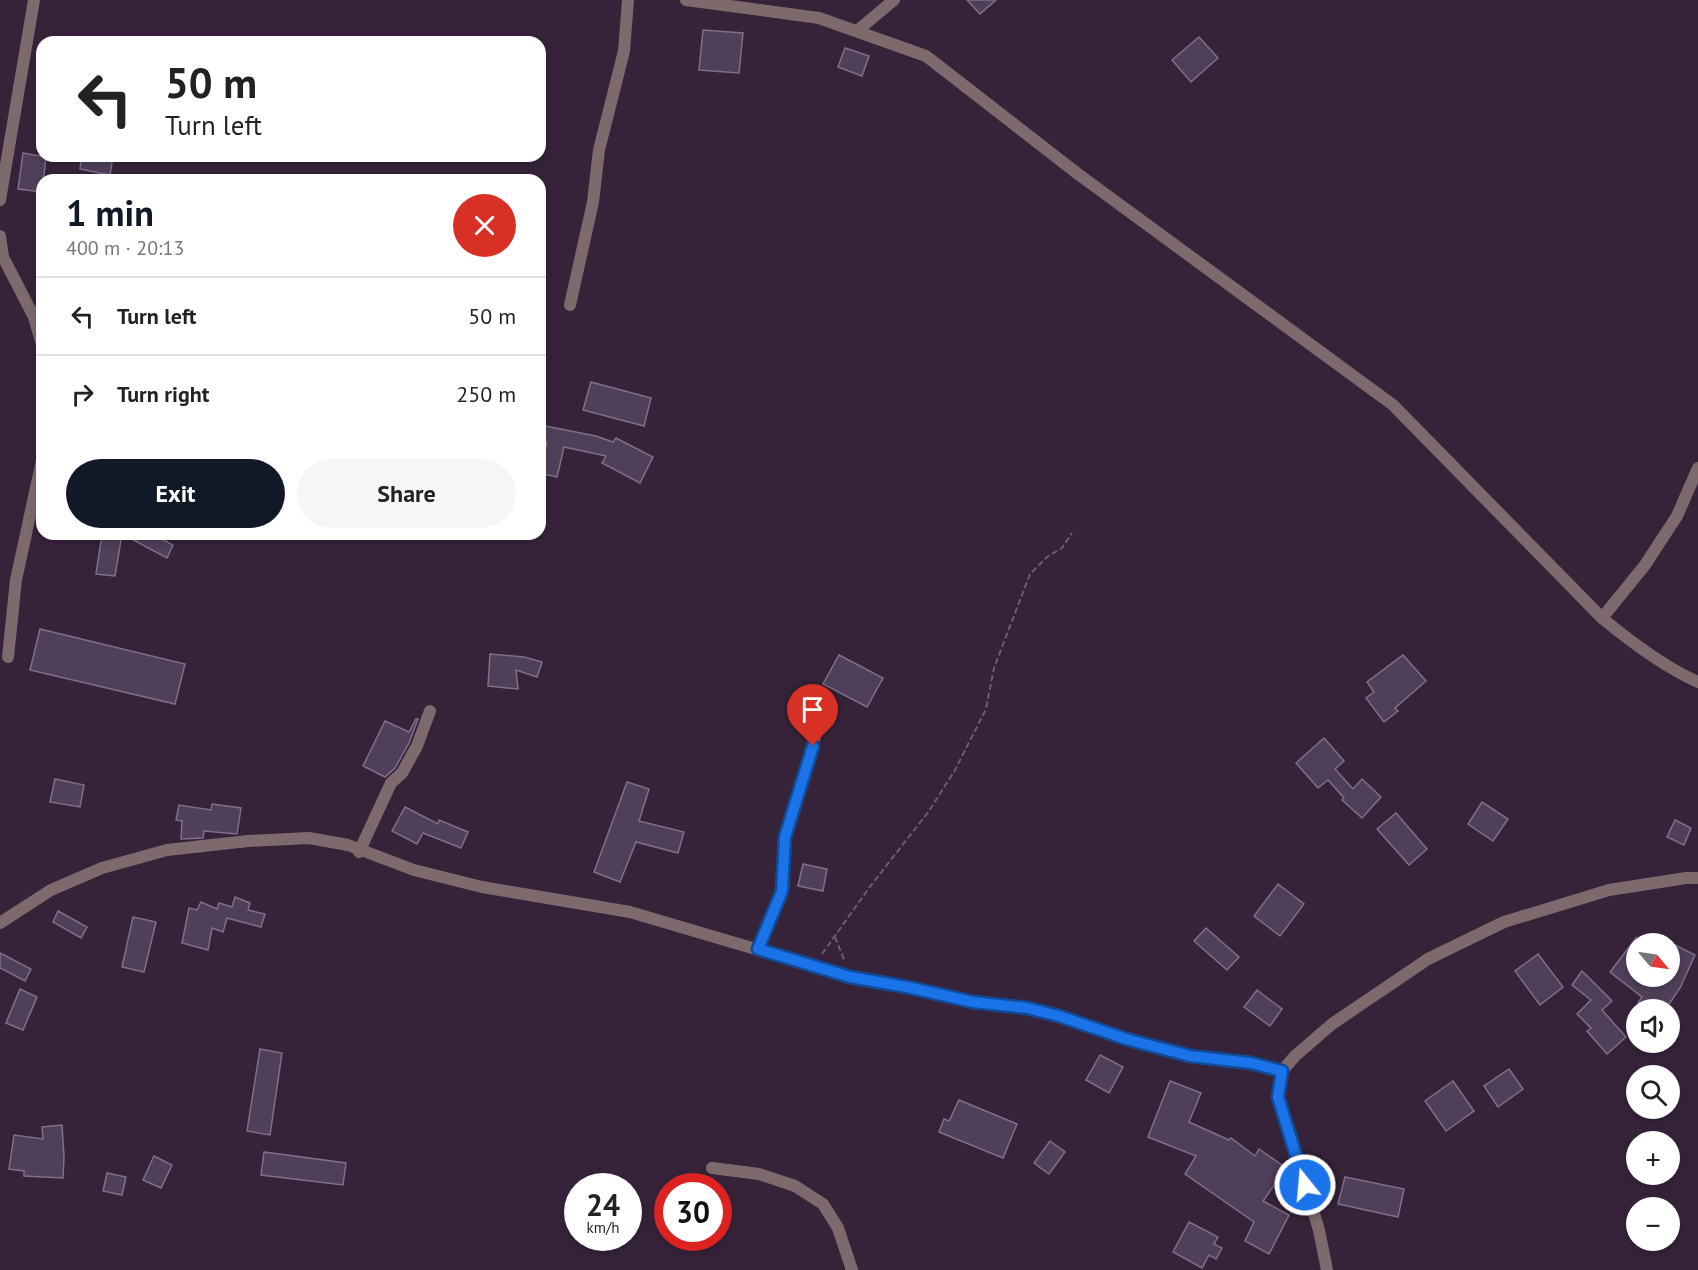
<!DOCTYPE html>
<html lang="en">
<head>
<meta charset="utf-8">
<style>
	body { margin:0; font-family:"PT Sans",sans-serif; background:#f6f6f6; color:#222; height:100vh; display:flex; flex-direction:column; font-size:22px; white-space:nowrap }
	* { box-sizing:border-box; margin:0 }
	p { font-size:20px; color:#767676 }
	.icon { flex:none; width:33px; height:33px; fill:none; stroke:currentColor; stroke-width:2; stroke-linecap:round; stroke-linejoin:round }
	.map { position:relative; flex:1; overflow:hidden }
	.panel { position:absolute; left:36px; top:174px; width:510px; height:366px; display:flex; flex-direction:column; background:#fff; border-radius:18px; box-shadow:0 3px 9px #0003 }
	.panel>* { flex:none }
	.guide { position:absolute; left:36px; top:36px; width:510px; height:126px; border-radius:18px; box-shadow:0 3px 9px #0003; background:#fff; color:#222; overflow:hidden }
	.needle { width:39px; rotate:119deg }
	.controls { position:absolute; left:1626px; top:933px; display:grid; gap:12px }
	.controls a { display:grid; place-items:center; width:54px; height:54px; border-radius:50%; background:#fff; box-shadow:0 3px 9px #0003; font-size:30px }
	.speed { position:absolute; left:564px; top:1173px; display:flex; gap:12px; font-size:30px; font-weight:700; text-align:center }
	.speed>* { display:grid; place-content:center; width:78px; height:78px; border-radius:50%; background:#fff; box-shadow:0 3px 9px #0003; line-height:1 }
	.speed small { font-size:15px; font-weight:400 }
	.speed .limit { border:9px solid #d22; background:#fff; color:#111 }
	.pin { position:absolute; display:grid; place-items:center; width:51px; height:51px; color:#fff; margin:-62px -26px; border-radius:50% 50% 50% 0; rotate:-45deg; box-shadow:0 0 6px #0007 }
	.pin .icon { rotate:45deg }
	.me { position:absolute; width:66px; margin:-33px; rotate:343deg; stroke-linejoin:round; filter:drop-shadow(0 0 4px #0008) }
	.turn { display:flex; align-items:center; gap:21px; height:126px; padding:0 30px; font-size:27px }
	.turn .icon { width:78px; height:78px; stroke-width:2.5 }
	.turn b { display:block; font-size:42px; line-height:51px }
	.round { display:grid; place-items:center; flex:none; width:63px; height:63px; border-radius:32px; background:#f6f6f6 }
	.head { display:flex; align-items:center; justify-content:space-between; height:102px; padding:0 30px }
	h1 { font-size:36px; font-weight:700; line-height:45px; color:#111827 }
	.primary-button { display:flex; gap:12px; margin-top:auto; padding:12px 30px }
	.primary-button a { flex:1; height:69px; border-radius:36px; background:#111827; color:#fff; font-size:24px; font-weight:700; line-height:69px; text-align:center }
	.primary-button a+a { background:#f6f6f6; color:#222 }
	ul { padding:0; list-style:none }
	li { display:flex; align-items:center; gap:18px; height:78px; padding:0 30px; border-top:2px solid #e0e0e0 }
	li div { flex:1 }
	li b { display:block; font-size:22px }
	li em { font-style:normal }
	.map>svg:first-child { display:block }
</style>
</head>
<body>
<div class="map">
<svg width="1698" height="1270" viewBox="0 0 1698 1270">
	<rect width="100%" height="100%" fill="#36233a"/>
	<g fill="#503f5a" stroke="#816e8b" stroke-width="1.5">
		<polygon points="967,0 996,0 980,14"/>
		<polygon points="703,30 743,33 739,73 699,70"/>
		<polygon points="1199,37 1218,58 1191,82 1172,60"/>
		<polygon points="845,48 869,56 862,76 838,67"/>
		<polygon points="23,153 46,157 42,192 18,189"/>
		<polygon points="82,156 113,156 110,175 80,169"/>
		<polygon points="591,382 651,398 644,426 583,410"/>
		<polygon points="540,425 596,436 613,442 616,438 653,457 640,483 602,463 606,456 564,447 557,477 540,473 547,442 540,441"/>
		<polygon points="102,534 122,534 115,576 96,574"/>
		<polygon points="122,534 152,534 173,545 167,558"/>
		<polygon points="40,629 185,664 175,704 30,670"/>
		<polygon points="490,654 524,657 542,662 537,677 516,670 518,689 488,686"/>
		<polygon points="839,655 883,678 867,707 823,684"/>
		<polygon points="1403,655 1426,681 1395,708 1398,711 1384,722 1366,698 1374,692 1367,682"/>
		<polygon points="416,719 418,719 409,743 395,768 385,777 363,766 385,721 409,732"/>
		<polygon points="1324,738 1344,761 1335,769 1353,789 1362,779 1381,797 1362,818 1342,800 1344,798 1328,780 1318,788 1296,763"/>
		<polygon points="55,779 84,785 80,807 50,802"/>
		<polygon points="627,782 649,789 639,821 684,832 678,853 636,842 620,882 594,872"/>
		<polygon points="1482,802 1508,819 1493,841 1468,824"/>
		<polygon points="212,804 241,808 237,834 204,831 203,838 181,839 182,821 176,820 179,805 211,810"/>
		<polygon points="405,807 438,824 439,820 468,832 461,848 423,833 417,844 392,831"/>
		<polygon points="1396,813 1427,849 1409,865 1377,829"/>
		<polygon points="1675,820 1691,828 1684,845 1667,837"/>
		<polygon points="803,864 827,869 823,891 798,886"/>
		<polygon points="1278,884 1304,904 1280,936 1254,916"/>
		<polygon points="235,897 250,903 248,910 265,914 261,927 227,918 223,932 212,928 208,950 182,943 189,908 197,910 201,902 217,909 219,903 232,907"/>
		<polygon points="58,911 87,927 81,938 53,922"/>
		<polygon points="133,917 156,922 144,972 122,967"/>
		<polygon points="1206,928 1239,957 1227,970 1194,941"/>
		<polygon points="1636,938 1636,976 1670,976 1670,955 1675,945 1695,955 1680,988 1665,1010 1647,1010 1638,1003 1642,997 1610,972"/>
		<polygon points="0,953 31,969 25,981 0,968"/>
		<polygon points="1538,954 1563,987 1540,1005 1515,971"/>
		<polygon points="1582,971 1612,1001 1602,1010 1626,1037 1607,1054 1587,1031 1591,1028 1577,1014 1591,1000 1572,985"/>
		<polygon points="20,989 37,997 23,1030 6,1023"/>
		<polygon points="1257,990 1282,1009 1270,1026 1244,1007"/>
		<polygon points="260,1049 282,1053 270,1135 247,1131"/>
		<polygon points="1100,1055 1123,1067 1109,1093 1086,1080"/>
		<polygon points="1509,1069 1523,1089 1498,1107 1484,1086"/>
		<polygon points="1170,1081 1201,1093 1189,1122 1229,1140 1231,1138 1255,1156 1259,1149 1286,1168 1263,1201 1289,1215 1269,1254 1245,1241 1254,1222 1185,1174 1196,1156 1148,1137"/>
		<polygon points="1453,1081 1474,1111 1446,1131 1425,1101"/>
		<polygon points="959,1100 1017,1124 1003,1158 939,1132 944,1119 949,1121"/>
		<polygon points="62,1125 64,1157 63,1178 24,1176 24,1171 9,1169 14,1135 43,1139 42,1127"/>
		<polygon points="1050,1141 1065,1152 1049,1174 1034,1163"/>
		<polygon points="264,1152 346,1163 343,1185 261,1175"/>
		<polygon points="154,1156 172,1165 161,1188 143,1180"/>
		<polygon points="107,1173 126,1177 122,1195 103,1191"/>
		<polygon points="1345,1177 1404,1189 1398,1217 1338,1204"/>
		<polygon points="1189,1222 1218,1237 1214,1244 1222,1248 1216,1259 1209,1255 1202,1268 1173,1252"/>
	</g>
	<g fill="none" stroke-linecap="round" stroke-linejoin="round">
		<g stroke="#6d5c71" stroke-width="2" stroke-dasharray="6 3" stroke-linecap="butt">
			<polyline points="835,937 845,962"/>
			<polyline points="822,954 869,888 929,811 955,770 986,709 994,668 1030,574 1047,557 1062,548 1072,533"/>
		</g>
		<g stroke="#7e6a6c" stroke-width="12">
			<path d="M686 0 819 18 926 56 1078 174 1393 405 1602 618C1631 642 1664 667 1698 682"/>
			<polyline points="857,31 894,0"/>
			<polyline points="0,200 34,0"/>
			<polyline points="0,236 3,257 34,317 42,345"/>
			<polyline points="570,305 593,202 599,150 624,51 628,0"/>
			<polyline points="1602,618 1645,565 1677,516 1698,468"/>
			<polyline points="8,657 16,580 42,460"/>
			<polyline points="359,852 391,783 402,773 417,746 430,711"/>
			<polyline points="0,923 51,890 102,868 167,850 248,841 309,838 348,845 414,870 482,887 630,912 850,977 907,986 973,1002 1027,1008 1059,1015 1126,1039 1190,1056 1251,1063 1282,1071"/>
			<polyline points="758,949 782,891 785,837 826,700"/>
			<polyline points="712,1168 759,1174 795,1186 823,1204 838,1228 852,1270"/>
			<polyline points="1327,1270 1319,1230 1278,1097 1282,1071 1295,1056 1332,1024 1428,959 1504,922 1609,890 1686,878 1698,878"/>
		</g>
	</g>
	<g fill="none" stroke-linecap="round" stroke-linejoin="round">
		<defs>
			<polyline id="route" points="813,746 785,837 782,891 758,949 850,977 907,987 973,1002 1027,1008 1059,1016 1126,1039 1190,1056 1251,1063 1282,1071 1278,1097 1305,1185"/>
		</defs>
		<use href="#route" stroke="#114b97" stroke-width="15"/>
		<use href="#route" stroke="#1a73e8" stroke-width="10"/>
	</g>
</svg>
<div class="controls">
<a><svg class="needle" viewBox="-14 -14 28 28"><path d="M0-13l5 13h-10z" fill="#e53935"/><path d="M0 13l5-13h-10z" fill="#767676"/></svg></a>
<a><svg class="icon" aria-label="sound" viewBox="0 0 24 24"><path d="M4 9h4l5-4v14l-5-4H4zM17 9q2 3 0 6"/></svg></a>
<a><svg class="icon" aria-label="search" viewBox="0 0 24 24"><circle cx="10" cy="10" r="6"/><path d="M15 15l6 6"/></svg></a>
<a>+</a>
<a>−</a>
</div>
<div class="speed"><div>24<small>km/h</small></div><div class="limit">30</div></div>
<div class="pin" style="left:813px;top:746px;background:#d93025"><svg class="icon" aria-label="arrive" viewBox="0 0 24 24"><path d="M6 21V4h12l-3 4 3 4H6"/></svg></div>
<svg class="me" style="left:1305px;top:1185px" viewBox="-20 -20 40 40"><circle r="17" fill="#1a73e8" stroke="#fff" stroke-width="3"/><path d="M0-11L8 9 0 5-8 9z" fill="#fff"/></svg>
<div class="guide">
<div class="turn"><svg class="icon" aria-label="left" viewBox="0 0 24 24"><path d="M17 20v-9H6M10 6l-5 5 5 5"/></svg><div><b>50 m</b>Turn left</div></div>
</div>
<section class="panel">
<div class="head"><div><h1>1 min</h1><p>400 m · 20:13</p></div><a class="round" style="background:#d93025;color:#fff"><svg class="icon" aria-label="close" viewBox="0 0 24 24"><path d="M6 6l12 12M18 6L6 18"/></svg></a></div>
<ul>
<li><svg class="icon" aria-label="left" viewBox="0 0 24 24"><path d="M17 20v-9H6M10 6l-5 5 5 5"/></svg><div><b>Turn left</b></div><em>50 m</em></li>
<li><svg class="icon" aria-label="right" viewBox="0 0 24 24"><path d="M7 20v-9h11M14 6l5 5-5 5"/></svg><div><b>Turn right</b></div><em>250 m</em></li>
</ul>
<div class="primary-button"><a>Exit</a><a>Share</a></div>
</section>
</div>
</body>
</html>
